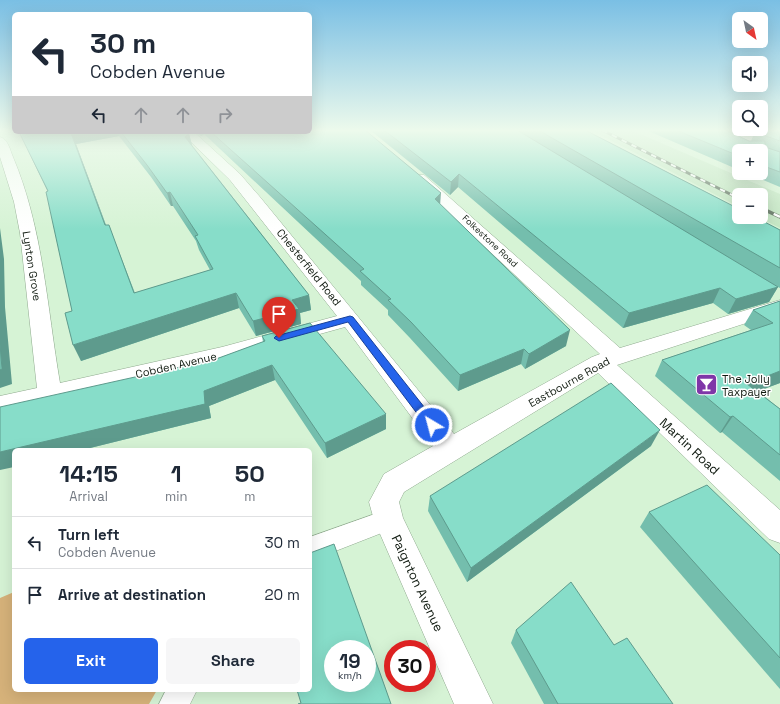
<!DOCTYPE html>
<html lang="en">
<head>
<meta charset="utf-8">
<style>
	body { margin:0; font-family:"Space Grotesk",sans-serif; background:#f6f6f7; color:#1f2937; height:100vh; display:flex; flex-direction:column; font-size:15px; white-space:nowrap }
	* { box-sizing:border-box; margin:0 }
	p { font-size:13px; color:#747a83 }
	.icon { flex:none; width:22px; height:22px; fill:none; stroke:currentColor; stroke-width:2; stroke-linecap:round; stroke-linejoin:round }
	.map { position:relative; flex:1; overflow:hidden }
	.sheet { position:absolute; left:12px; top:448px; width:300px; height:244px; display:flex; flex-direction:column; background:#fff; border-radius:6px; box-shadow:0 4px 16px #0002 }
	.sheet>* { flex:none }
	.guide { position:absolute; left:12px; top:12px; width:300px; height:122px; border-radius:6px; box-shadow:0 4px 16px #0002; background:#fff; color:#1f2937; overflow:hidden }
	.needle { width:26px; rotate:147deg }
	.buttons { position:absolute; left:732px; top:12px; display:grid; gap:8px }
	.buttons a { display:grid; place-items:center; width:36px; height:36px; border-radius:6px; background:#fff; box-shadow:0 4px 16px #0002; font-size:20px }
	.speed { position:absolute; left:324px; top:640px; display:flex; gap:8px; font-size:20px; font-weight:700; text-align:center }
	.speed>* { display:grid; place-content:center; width:52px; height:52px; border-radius:50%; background:#fff; box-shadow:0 4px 16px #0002; line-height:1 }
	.speed small { font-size:10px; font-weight:400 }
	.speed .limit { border:6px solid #d22; background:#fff; color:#111 }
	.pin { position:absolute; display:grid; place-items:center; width:34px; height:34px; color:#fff; margin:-41px -17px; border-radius:50% 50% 50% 0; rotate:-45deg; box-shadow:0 0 4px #0007 }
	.pin .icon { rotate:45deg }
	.me { position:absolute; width:44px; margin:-22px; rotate:323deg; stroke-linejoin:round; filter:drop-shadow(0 0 3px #0008) }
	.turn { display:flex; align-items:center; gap:14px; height:84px; padding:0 12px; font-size:18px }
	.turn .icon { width:52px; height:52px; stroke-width:2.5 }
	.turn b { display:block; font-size:28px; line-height:34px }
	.lanes { display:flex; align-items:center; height:38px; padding:0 12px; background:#0003; justify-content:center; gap:20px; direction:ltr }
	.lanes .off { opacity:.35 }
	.eta { display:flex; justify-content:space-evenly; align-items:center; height:68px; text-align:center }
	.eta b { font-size:24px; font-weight:600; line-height:28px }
	.button { display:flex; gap:8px; margin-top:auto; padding:8px 12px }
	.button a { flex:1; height:46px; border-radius:6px; background:#2563eb; color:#fff; font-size:16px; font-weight:600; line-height:46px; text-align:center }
	.button a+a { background:#f6f6f7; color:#1f2937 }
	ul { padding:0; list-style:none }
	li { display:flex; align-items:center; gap:12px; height:52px; padding:0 12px; border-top:1px solid #e0e1e3 }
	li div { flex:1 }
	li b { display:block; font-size:15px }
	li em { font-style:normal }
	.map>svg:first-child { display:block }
</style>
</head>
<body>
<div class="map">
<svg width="780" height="704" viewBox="0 0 780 704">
	<rect width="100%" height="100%" fill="#d6f3d5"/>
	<polygon fill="#c5e7c4" points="591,130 631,130 780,194 780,228 758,217 761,217 761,195 739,195 739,207"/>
	<polygon fill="#d6b27a" points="14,592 14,690 157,690 149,704 0,704 0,598"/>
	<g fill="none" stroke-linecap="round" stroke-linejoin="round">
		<defs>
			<g id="lane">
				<polygon points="389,509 397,513 401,520 397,527 310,561 310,537"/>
				<polygon points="166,690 197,690 190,704 159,704"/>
			</g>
			<g id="street">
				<polygon points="758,130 775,130 773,132 739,146 735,147 729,143 731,140"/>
				<path d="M181 132H194L240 174 260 197 454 434 592 357 600 354 414 181 412 178 414 175H424L620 348 780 300V312L617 365 780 510V543L769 539 598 373 404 492 399 502 403 518 493 704H454L374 520 369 502 384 474 433 446 345 327 222 361 0 414V396L37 388 20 233 14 202 0 157V137C8 139 10 150 13 157 43 228 47 307 60 383L222 347 337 316 230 180Z"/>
			</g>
		</defs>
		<use href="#lane" stroke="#8fa98e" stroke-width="1"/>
		<use href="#street" stroke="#8fa98e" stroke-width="1"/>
		<use href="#lane" fill="#fff" fill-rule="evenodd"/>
		<use href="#street" fill="#fff" fill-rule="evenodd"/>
		<defs>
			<polyline id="rail-far1" points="602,130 738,198"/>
			<g id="rail">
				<polyline points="736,197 739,198"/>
				<polyline points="761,208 780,217"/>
			</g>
		</defs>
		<use href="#rail-far1" stroke="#607260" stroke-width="3"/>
		<use href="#rail" stroke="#607260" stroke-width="3.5"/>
		<use href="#rail-far1" stroke="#fff" stroke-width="2" stroke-dasharray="5.5" stroke-linecap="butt"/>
		<use href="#rail" stroke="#fff" stroke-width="2.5" stroke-dasharray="7" stroke-linecap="butt"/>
	</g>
	<g fill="#74bead" fill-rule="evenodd">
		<polygon points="370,130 585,130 780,230 780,288 778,287 769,302 728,314 713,303 623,328 458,187 450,195"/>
		<polygon points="646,130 753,130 738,136 749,141 751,141 755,132 780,130 780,187 746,173 761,173 761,151 739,151 739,170"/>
		<path d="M19 132H188L192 145 309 295 311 310 300 313 301 324 256 336 239 308 81 361 72 311 48 192ZM119 136 151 177 171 206H173L196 241 199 250 210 270 135 293 114 239 106 225 76 144Z"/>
		<polygon points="196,132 310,132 440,204 566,346 525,369 521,364 458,391 410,338 388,315 388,310 361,285 361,281 204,134 201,136"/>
		<polygon points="780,301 780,383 758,391 780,409 780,481 722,432 720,433 655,376 662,360 751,330 744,325 753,310"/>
		<polygon points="262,336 386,429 327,458 275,380 209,406 211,418 82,450 14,450 216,359 263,342"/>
		<polygon points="651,446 467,582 428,511 430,496"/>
		<polygon points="649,512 780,555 780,689 640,527"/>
		<polygon points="516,630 614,645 673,704 544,704 511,643"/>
	</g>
	<g fill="#5e9b8d">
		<polygon points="739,130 753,130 736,137"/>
		<polygon points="75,132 117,132 119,136 76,144 111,239 71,133"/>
		<polygon points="200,132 203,132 204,134 201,136"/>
		<polygon points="189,133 192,145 188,148 185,137"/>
		<polygon points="459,174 458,187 450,195 451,182"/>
		<polygon points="170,192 173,206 171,206 167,193"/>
		<polygon points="441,193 440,206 435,199"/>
		<polygon points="0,228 4,259 5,307 12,384 0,388"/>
		<polygon points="778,287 769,302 728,314 736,299"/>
		<polygon points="720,288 713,303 623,328 629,313"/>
		<polygon points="236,293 239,308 81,361 73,345"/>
		<polygon points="309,295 311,310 300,313 301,324 256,336 253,321 292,300"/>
		<polygon points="570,330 566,346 525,369 529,354"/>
		<polygon points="524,349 521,364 458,391 460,375"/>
		<polygon points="272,365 275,380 209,406 211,418 82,450 14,450 14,467 0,470 0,452 204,391"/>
		<polygon points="780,371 780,383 737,399 747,384"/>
		<polygon points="386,414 386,429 327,458 325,443"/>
		<polygon points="733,416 722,432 720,433 730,417"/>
		<polygon points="660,430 651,446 467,582 471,568"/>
	</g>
	<g fill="#87ddc9" stroke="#5e9b8d" fill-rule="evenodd">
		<polygon points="310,130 365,130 441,193 435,199 570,330 529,354 524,349 460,375 411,322 388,300 391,299 360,271 364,269 211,132 310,132"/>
		<polygon points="384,130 517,130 778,287 736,299 720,288 629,313 459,174 451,182"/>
		<polygon points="538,130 585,130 739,209 739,217 755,217 780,230 780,268"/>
		<polygon points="676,130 725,130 749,141 765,141 765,147 780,152 780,172 761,165 761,151 739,151 739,156"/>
		<polygon points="758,130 780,130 780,141 755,132"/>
		<polygon points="19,132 75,132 71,133 105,225 109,225 134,293 213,269 195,236 198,235 170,192 167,193 147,165 121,132 188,132 189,133 185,137 309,295 292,300 299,309 253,321 236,293 73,345 65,313 72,311 46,192 48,191"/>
		<polygon points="780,301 780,371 747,384 780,409 780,455 733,416 730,417 662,360 773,323 753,310"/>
		<polygon points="310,323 386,414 325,443 272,365 204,391 205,404 0,452 0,407 216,359 265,341 262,336"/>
		<polygon points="0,344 2,369 0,370"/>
		<polygon points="611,383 660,430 471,568 430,496"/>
		<polygon points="707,485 780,555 780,658 649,512"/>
		<path d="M334 544 391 704H298L301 703 297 690H310V553ZM333 649H367V683H333Z"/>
		<polygon points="571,582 614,645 627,638 673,704 558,704 516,630"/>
	</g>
	<linearGradient id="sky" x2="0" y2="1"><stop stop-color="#7abfe4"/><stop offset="0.57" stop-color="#edfaec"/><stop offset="1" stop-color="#edfaec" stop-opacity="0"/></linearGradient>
	<rect width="780" height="229" fill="url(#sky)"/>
	<polygon fill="#2563eb" stroke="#184099" points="350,316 353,317 436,422 437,425 436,428 428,428 348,322 279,341 274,338 276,336"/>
	<defs>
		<symbol id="bar-square" viewBox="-11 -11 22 22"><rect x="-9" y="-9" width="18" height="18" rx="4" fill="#7f36a8" stroke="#fff"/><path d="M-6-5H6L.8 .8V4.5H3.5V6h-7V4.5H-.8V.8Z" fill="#fff"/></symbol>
	</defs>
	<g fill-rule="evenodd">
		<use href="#bar-square" x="694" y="372" width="25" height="25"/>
	</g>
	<g text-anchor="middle" stroke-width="3" stroke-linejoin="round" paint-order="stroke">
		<g font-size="9" fill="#101a10" stroke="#fff">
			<text transform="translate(490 241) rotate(43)" y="3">Folkestone Road</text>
		</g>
		<g font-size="11" fill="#101a10" stroke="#fff">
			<text transform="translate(32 266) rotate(81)" y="4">Lynton Grove</text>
			<text transform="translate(309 267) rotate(51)" y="4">Chesterfield Road</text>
			<text transform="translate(176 365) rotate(-13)" y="4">Cobden Avenue</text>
			<text transform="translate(569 382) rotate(-29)" y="4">Eastbourne Road</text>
		</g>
		<g font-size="11" fill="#101a10" stroke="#fff" text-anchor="start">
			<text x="722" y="383">The Jolly<tspan x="722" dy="13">Taxpayer</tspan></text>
		</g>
		<g font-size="13" fill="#101a10" stroke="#fff">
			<text transform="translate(690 446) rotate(43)" y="5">Martin Road</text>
			<text transform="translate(418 583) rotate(65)" y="5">Paignton Avenue</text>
		</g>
	</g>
</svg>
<div class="buttons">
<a><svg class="needle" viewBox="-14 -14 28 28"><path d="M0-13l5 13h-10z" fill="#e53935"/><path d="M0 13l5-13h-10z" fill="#747a83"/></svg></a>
<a><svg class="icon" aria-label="sound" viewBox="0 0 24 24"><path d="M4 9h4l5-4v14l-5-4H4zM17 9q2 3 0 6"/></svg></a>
<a><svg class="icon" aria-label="search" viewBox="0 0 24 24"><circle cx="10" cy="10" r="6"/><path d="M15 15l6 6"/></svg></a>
<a>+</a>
<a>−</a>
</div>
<div class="speed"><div>19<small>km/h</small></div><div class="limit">30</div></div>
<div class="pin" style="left:279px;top:338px;background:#d93025"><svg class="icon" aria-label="arrive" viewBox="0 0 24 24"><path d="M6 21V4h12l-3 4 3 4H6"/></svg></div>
<svg class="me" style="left:432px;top:425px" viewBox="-20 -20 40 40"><circle r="17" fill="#2563eb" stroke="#fff" stroke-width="3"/><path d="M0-11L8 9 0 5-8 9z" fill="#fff"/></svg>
<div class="guide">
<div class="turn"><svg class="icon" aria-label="left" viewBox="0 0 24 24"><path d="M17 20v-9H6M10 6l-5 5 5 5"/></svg><div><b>30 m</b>Cobden Avenue</div></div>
<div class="lanes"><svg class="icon" aria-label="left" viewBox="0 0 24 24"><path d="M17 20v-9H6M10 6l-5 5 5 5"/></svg><svg class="icon off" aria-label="ahead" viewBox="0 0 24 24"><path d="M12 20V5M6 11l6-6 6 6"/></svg><svg class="icon off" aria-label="ahead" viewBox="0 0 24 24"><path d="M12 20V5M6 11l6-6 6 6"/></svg><svg class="icon off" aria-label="right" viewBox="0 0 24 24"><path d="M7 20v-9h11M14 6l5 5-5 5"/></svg></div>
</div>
<section class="sheet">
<div class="eta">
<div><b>14:15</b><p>Arrival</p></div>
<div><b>1</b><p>min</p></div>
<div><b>50</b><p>m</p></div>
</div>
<ul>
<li><svg class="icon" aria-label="left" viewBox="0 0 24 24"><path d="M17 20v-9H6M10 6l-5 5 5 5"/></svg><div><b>Turn left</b><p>Cobden Avenue</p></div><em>30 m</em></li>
<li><svg class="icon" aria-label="arrive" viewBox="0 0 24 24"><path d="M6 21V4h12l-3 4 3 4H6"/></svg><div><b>Arrive at destination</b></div><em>20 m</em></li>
</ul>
<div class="button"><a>Exit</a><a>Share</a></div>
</section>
</div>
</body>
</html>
